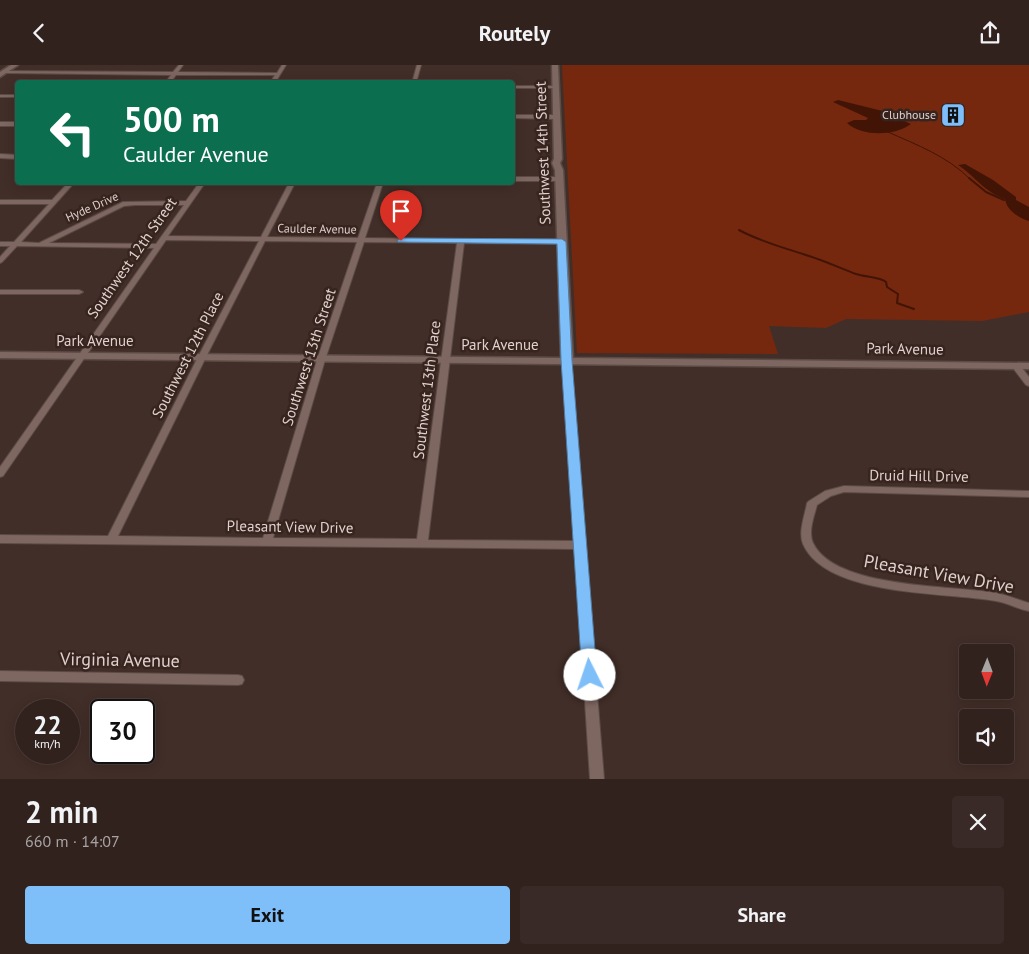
<!DOCTYPE html>
<html lang="en">
<head>
<meta charset="utf-8">
<style>
	body { margin:0; font-family:"PT Sans",sans-serif; background:#3a2a27; color:#f1f3f6; height:100vh; display:flex; flex-direction:column; font-size:19px; white-space:nowrap }
	* { box-sizing:border-box; margin:0 }
	p { font-size:16px; color:#a8a4a4 }
	.icon { flex:none; width:28px; height:28px; fill:none; stroke:currentColor; stroke-width:2; stroke-linecap:round; stroke-linejoin:round }
	.map { position:relative; height:714px; overflow:hidden }
	.drawer { display:flex; flex-direction:column; background:#32221e; flex:1 }
	.drawer>* { flex:none }
	.top-card { position:absolute; left:15px; top:15px; width:500px; height:105px; border-radius:5px; box-shadow:0 2px 12px #0003,0 0 0 1px #4d3f3c; background:#0b6e4f; color:#fff; overflow:hidden }
	.needle { width:32px; rotate:181deg }
	.tools { position:absolute; left:959px; top:579px; display:grid; gap:10px }
	.tools a { display:grid; place-items:center; width:55px; height:55px; border-radius:5px; background:#32221e; box-shadow:0 2px 12px #0003,0 0 0 1px #4d3f3c; font-size:25px }
	.speed { position:absolute; left:15px; top:634px; display:flex; gap:10px; font-size:25px; font-weight:700; text-align:center }
	.speed>* { display:grid; place-content:center; width:65px; height:65px; border-radius:50%; background:#32221e; box-shadow:0 2px 12px #0003,0 0 0 1px #4d3f3c; line-height:1 }
	.speed small { font-size:12px; font-weight:400 }
	.speed .limit { border:2px solid #111; border-radius:8px; background:#fff; color:#111 }
	.pin { position:absolute; display:grid; place-items:center; width:42px; height:42px; color:#fff; margin:-51px -21px; border-radius:50% 50% 50% 0; rotate:-45deg; box-shadow:0 0 5px #0007 }
	.pin .icon { rotate:45deg }
	.me { position:absolute; width:55px; margin:-28px; rotate:356deg; stroke-linejoin:round; filter:drop-shadow(0 0 4px #0008) }
	.turn { display:flex; align-items:center; gap:18px; height:105px; padding:0 25px; font-size:22px }
	.turn .icon { width:65px; height:65px; stroke-width:2.5 }
	.turn b { display:block; font-size:35px; line-height:42px }
	.round { display:grid; place-items:center; flex:none; width:52px; height:52px; border-radius:5px; background:#3a2a27 }
	.head { display:flex; align-items:center; justify-content:space-between; height:85px; padding:0 25px }
	h1 { font-size:30px; font-weight:600; line-height:38px }
	.primary-button { display:flex; gap:10px; margin-top:auto; padding:10px 25px }
	.primary-button a { flex:1; height:58px; border-radius:5px; background:#7ebef9; color:#111; font-size:20px; font-weight:600; line-height:58px; text-align:center }
	.primary-button a+a { background:#3a2a27; color:#f1f3f6 }
	header { display:flex; justify-content:space-between; align-items:center; height:65px; padding:0 25px; background:#32221e; font-size:22px; font-weight:600 }
	.map>svg:first-child { display:block }
</style>
</head>
<body>
<header><svg class="icon" aria-label="back" viewBox="0 0 24 24"><path d="M15 5l-7 7 7 7"/></svg>Routely<svg class="icon" aria-label="share" viewBox="0 0 24 24"><path d="M12 15V3M7 8l5-5 5 5M5 13v7h14v-7"/></svg></header>
<div class="map">
<svg width="1029" height="714" viewBox="0 0 1029 714">
	<rect width="100%" height="100%" fill="#422e28"/>
	<polygon fill="#75280e" points="562,0 1029,0 1029,247 982,256 846,254 826,263 769,261 778,289 577,288"/>
	<g fill="#421406">
		<path d="M838 35 907 52 904 56 911 59C895 71 862 72 847 58L854 55H866L868 53 833 37Z"/>
		<path d="M965 99 993 115 1016 132V135L1029 142V156C1018 153 1006 144 1005 134 983 126 976 112 958 100Z"/>
	</g>
	<g fill="none" stroke-linecap="round" stroke-linejoin="round">
		<path stroke="#421406" stroke-width="1" d="M888 67C917 80 947 91 970 114"/>
		<g stroke="#421406" stroke-width="2">
			<polyline points="969,113 986,127 1004,135"/>
			<path d="M739 165C761 177 785 183 809 191 825 196 840 203 856 209 865 212 880 212 886 217L887 222 898 229 897 238 914 244"/>
		</g>
		<defs>
			<g id="street">
				<polygon points="179,0 183,0 178,7 277,8 282,0 286,0 275,18 270,18 275,10 176,10 170,18 165,18 171,10 5,8 3,7 5,6 173,7"/>
				<polygon points="417,0 421,0 416,18 412,18"/>
				<polygon points="512,21 555,21 557,22 555,23 512,23"/>
				<rect x="0" y="30" width="18" height="2"/>
				<polygon points="512,50 556,50 559,52 556,54 512,53"/>
				<rect x="0" y="57" width="18" height="4"/>
				<polygon points="0,89 18,90 18,94 0,93"/>
				<polygon points="512,112 559,112 562,114 559,116 512,116"/>
				<path d="M68 118H74L21 177 39 178 123 137 186 136 199 118H205L168 171 261 172 289 118H295L267 172 358 173 377 118H383L365 173 563 176V178L561 179 464 178 428 475 575 476 563 295 567 293H570L604 714H590L575 484 0 478V470L108 471 198 292 259 176 166 175 3 411 0 412V402L154 183 17 181 2 197 0 198V192L10 181H0V177H14L49 139H0V135H52ZM135 140H184L156 179 49 178 124 141ZM265 176 357 177 317 295 263 473 118 471 206 292ZM364 177 457 178 417 474 273 473 325 295Z"/>
				<polygon points="0,225 79,225 83,227 79,229 0,229"/>
				<polygon points="1013,299 1019,299 1029,312 1029,321 1026,320 1013,303 1012,301"/>
				<path d="M844 421 1029 426V432L844 427 831 431 817 440C814 451 808 467 813 478 835 524 951 520 996 528 1007 530 1018 535 1029 538V546C1018 544 1008 538 996 536 947 527 826 532 803 479 798 467 805 450 807 438L809 436 825 426Z"/>
				<polygon points="0,606 238,610 242,611 244,615 242,619 238,620 0,616"/>
			</g>
			<g id="secondary">
				<polygon points="11,0 18,0 0,12 0,7"/>
				<polygon points="552,0 558,0 562,94 560,98 563,105 573,293 1029,298 1029,304 0,293 0,287 561,293 555,105 552,98 554,94"/>
			</g>
		</defs>
		<use href="#street" stroke="#5b4b46" stroke-width="2"/>
		<use href="#secondary" stroke="#5b4b46" stroke-width="3"/>
		<use href="#street" fill="#7e6760" fill-rule="evenodd"/>
		<use href="#secondary" fill="#7e6760" fill-rule="evenodd"/>
	</g>
	<polygon fill="#7ebef9" stroke="#527ca2" points="401,173 562,174 566,177 572,295 597,610 595,615 590,617 584,615 582,610 561,295 557,179 398,177 397,176"/>
	<defs>
		<symbol id="building-square" viewBox="-11 -11 22 22"><rect x="-9" y="-9" width="18" height="18" rx="4" fill="#7ebef9" stroke="#38241f"/><path d="M-4-6H4V6H1V3H-1V6H-4ZM-2.5-4.3h1.7v1.8h-1.7ZM.8-4.3h1.7v1.8H.8ZM-2.5-1h1.7V.8h-1.7ZM.8-1h1.7V.8H.8Z" fill="#111"/></symbol>
	</defs>
	<g fill-rule="evenodd">
		<use href="#building-square" x="939" y="36" width="28" height="28"/>
	</g>
	<g text-anchor="middle" stroke-width="5" stroke-linejoin="round" paint-order="stroke">
		<g font-size="12" fill="#dfd2ce" stroke="#38241f" text-anchor="end">
			<text x="936" y="54">Clubhouse</text>
		</g>
		<g font-size="12" fill="#dfd2ce" stroke="#38241f">
			<text transform="translate(92 142) rotate(-24)" y="4">Hyde Drive</text>
			<text transform="translate(317 164) rotate(1)" y="4">Caulder Avenue</text>
		</g>
		<g font-size="15" fill="#dfd2ce" stroke="#38241f">
			<text transform="translate(543 88) rotate(-92)" y="5">Southwest 14th Street</text>
			<text transform="translate(132 193) rotate(-55)" y="5">Southwest 12th Street</text>
			<text x="95" y="281">Park Avenue</text>
			<text x="500" y="285">Park Avenue</text>
			<text transform="translate(905 284) rotate(1)" y="5">Park Avenue</text>
			<text transform="translate(188 290) rotate(-63)" y="5">Southwest 12th Place</text>
			<text transform="translate(309 292) rotate(-72)" y="5">Southwest 13th Street</text>
			<text transform="translate(427 325) rotate(-83)" y="5">Southwest 13th Place</text>
			<text transform="translate(919 411) rotate(1)" y="5">Druid Hill Drive</text>
			<text transform="translate(290 462) rotate(1)" y="5">Pleasant View Drive</text>
		</g>
		<g font-size="18" fill="#dfd2ce" stroke="#38241f">
			<text transform="translate(939 509) rotate(10)" y="6">Pleasant View Drive</text>
			<text transform="translate(120 595) rotate(1)" y="6">Virginia Avenue</text>
		</g>
	</g>
</svg>
<div class="tools">
<a><svg class="needle" viewBox="-14 -14 28 28"><path d="M0-13l5 13h-10z" fill="#e53935"/><path d="M0 13l5-13h-10z" fill="#a8a4a4"/></svg></a>
<a><svg class="icon" aria-label="sound" viewBox="0 0 24 24"><path d="M4 9h4l5-4v14l-5-4H4zM17 9q2 3 0 6"/></svg></a>
</div>
<div class="speed"><div>22<small>km/h</small></div><div class="limit">30</div></div>
<div class="pin" style="left:401px;top:176px;background:#d93025"><svg class="icon" aria-label="arrive" viewBox="0 0 24 24"><path d="M6 21V4h12l-3 4 3 4H6"/></svg></div>
<svg class="me" style="left:590px;top:610px" viewBox="-20 -20 40 40"><circle r="19" fill="#fff"/><path d="M0-13L10 11 0 6-10 11z" fill="#7ebef9"/></svg>
<div class="top-card">
<div class="turn"><svg class="icon" aria-label="left" viewBox="0 0 24 24"><path d="M17 20v-9H6M10 6l-5 5 5 5"/></svg><div><b>500 m</b>Caulder Avenue</div></div>
</div>
</div>
<section class="drawer">
<div class="head"><div><h1>2 min</h1><p>660 m · 14:07</p></div><a class="round"><svg class="icon" aria-label="close" viewBox="0 0 24 24"><path d="M6 6l12 12M18 6L6 18"/></svg></a></div>
<div class="primary-button"><a>Exit</a><a>Share</a></div>
</section>
</body>
</html>
